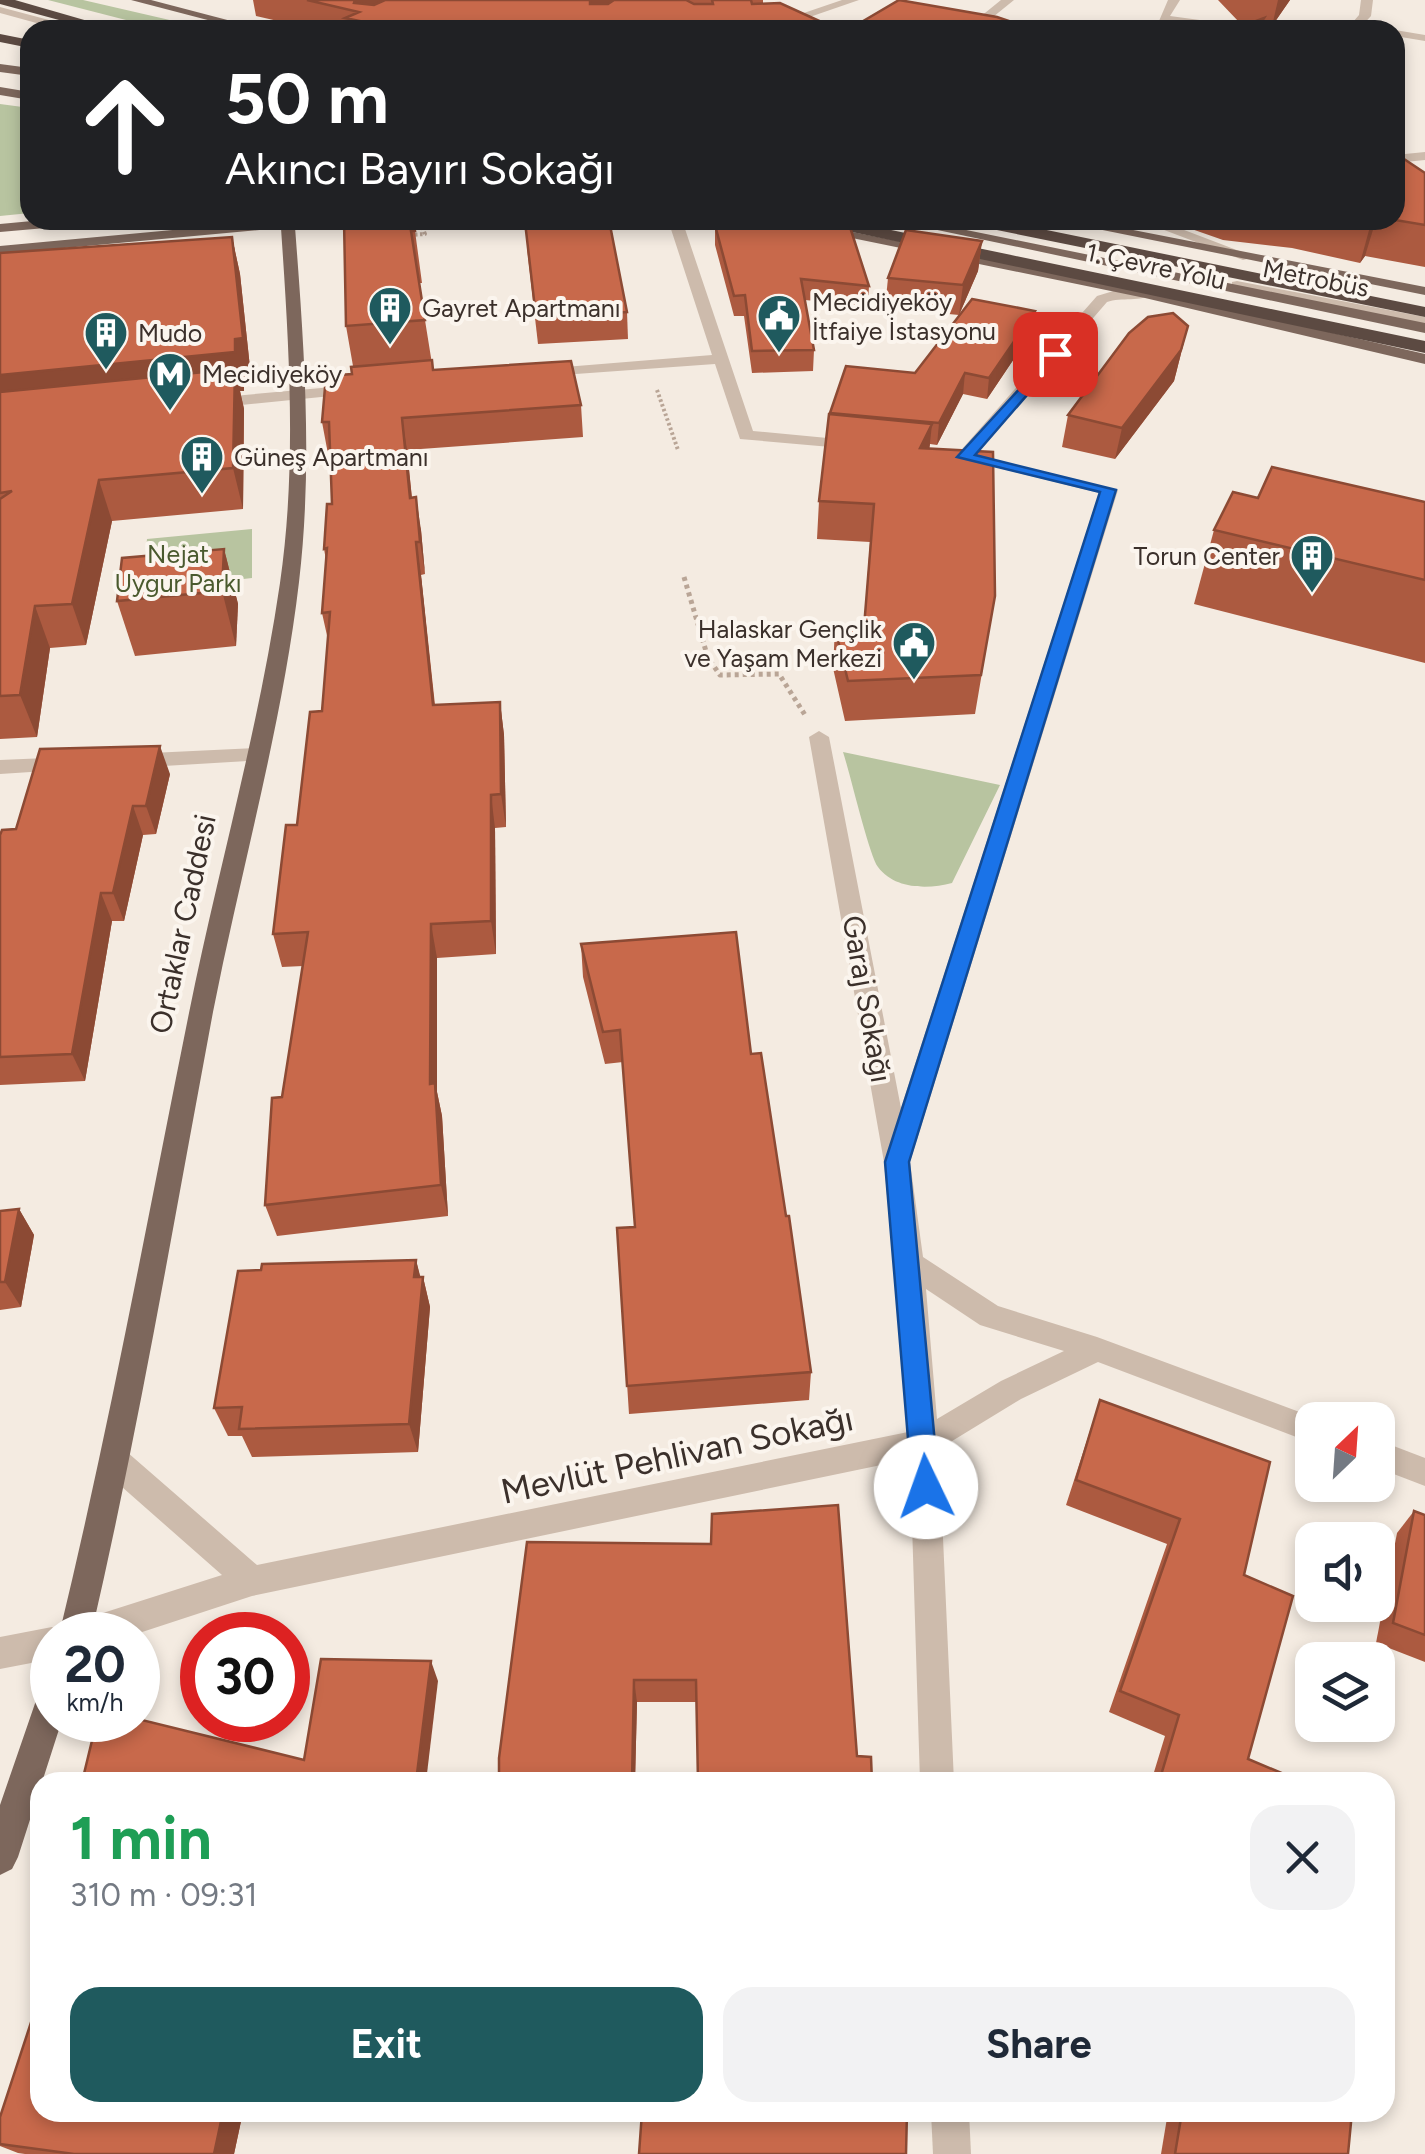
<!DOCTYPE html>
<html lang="en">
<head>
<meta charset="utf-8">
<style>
	body { margin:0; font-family:Figtree,sans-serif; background:#f2f2f3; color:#1f2937; height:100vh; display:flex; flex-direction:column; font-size:38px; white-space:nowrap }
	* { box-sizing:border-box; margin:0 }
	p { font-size:32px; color:#747a83 }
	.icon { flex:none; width:55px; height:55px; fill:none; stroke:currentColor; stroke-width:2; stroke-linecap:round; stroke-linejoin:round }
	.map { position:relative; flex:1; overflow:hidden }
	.details { position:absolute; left:30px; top:1772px; width:1365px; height:350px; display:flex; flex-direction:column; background:#fff; border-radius:30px; box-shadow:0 5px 15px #0003 }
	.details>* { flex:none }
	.guide { position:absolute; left:20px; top:20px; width:1385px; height:210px; border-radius:30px; box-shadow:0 5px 15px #0003; background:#202124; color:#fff; overflow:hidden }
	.needle { width:65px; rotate:25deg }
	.buttons { position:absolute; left:1295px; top:1402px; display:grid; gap:20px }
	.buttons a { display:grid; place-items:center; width:100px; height:100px; border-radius:20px; background:#fff; box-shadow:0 5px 15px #0003; font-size:50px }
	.speed { position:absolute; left:30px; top:1612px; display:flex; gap:20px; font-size:50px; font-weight:700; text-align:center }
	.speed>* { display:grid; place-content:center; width:130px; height:130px; border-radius:50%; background:#fff; box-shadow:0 5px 15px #0003; line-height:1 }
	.speed small { font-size:25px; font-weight:400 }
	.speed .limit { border:15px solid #d22; background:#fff; color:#111 }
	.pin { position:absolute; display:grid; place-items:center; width:85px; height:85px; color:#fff; margin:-42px; border-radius:20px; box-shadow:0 5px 15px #0006 }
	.me { position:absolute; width:110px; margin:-55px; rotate:357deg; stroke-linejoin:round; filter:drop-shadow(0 0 8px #0008) }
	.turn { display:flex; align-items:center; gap:35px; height:210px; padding:0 40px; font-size:45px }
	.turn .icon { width:130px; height:130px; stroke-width:2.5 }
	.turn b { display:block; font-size:70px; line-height:85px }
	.round { display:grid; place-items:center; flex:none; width:105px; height:105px; border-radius:30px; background:#f2f2f3 }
	.headline { display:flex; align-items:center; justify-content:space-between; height:170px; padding:0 40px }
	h1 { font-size:60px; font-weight:700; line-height:75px; color:#1e9e55 }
	.primary-button { display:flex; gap:20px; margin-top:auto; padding:20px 40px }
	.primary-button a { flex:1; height:115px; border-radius:30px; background:#1f5a5e; color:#fff; font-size:40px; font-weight:700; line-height:115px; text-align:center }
	.primary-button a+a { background:#f2f2f3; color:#1f2937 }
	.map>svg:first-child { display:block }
</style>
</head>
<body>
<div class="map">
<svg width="1425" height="2154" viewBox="0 0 1425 2154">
	<rect width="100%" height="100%" fill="#f4ebe1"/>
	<g fill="#b8c4a0">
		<polygon points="48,0 83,0 213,30 165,30"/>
		<polygon points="0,104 30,108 30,213 0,216"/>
		<polygon points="252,529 252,578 226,581 141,605 147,539"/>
		<path d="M843 752 1000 785 952 883C929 889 895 890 878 867 869 855 850 773 843 752Z"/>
	</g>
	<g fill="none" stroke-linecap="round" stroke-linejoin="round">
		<g stroke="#b9a596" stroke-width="4" stroke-dasharray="2.5 2.5" stroke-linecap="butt">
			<polyline points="410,235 425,234 423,229"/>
			<polyline points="657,390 678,450"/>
		</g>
		<polyline stroke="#b9a596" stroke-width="5" stroke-dasharray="4 4" stroke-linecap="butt" points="684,577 708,658 720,675 779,674 805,715"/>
		<g fill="#cdbbac" fill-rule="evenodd">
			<polygon points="842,0 859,0 772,30 754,30"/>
			<polygon points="1001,0 1014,0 977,30 964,30"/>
			<polygon points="1168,0 1180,0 1170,16 1274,30 1159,21"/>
			<polygon points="1361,0 1373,0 1371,16 1358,30 1346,30 1359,15"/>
			<polygon points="0,7 79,28 81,30 62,30 0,13"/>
			<polygon points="1393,30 1395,30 1425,35 1425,41 1395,36"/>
			<polygon points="1425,152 1425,160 1395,163 1395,155"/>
			<polygon points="668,220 682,220 753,431 859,441 865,442 865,450 740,439 715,364 534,377 534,371 540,369 712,355"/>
			<polygon points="1138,220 1158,220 1255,257 1243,260"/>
			<polygon points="1237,281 1425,317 1425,327 1232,288 1232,282"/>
			<path d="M1120 289 1145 290 1152 294C1142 302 1121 297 1107 302L975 455 1118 490 910 1162 923 1257 998 1306 1097 1337 1321 1420H1312V1443L1098 1362 1021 1399 939 1449 954 1782H920L910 1459 252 1596 133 1635H68L73 1624 84 1619 222 1575 105 1472 101 1462 105 1452 116 1448 127 1452 257 1565 908 1432 884 1162 809 737 819 731 829 737 901 1108 1099 493 955 457 1097 296ZM926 1289 980 1325 1064 1351 1001 1381 937 1419Z"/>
			<polygon points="355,385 361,387 361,393 211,408 203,403 211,398"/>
			<polygon points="258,748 268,755 265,760 130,768 120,761 130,754"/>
			<polygon points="70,757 77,759 80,764 77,769 0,774 0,760"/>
			<polygon points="1378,1440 1425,1458 1425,1486 1378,1468"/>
			<polygon points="52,1627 65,1635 52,1635 52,1659 0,1669 0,1637"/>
			<polygon points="931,2112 969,2112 971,2154 933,2154"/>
		</g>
		<g fill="#7d675c" fill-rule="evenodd">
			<polygon points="131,0 151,0 266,30 246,30"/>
			<polygon points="0,64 30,68 30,76 0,72"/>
			<polygon points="0,87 30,92 30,100 0,95"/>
			<polygon points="43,220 98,220 91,224 0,232 0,224"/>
			<path d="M280 220H332L295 227C304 345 313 463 299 582 282 727 241 869 213 1012 174 1220 139 1428 91 1635H59C109 1429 147 1221 189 1013 218 869 259 728 280 583 297 466 289 346 281 228L0 254V246Z"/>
			<polygon points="764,220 792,220 1145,290 1425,354 1425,364 1145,298"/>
			<polygon points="890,220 917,220 1425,323 1425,333"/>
			<polygon points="1053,220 1082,220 1425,287 1425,295"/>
			<polygon points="52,1684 52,1720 62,1720 18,1857 12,1869 0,1875 0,1805 40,1689"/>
		</g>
		<g fill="#5c4a42" fill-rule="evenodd">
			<polygon points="0,0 15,0 119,30 96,30 0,4"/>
			<polygon points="0,34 30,40 30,48 0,42"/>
			<polygon points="811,220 843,220 1425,341 1425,353 819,225"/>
			<polygon points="964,220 997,220 1425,307 1425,317 972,225"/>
		</g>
	</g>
	<g fill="#ac5a40">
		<polygon points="253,0 763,0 763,3 839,30 317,30 256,16"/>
		<polygon points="1218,0 1290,0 1272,26 1263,25 1261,30 1250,23 1239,22"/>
		<polygon points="1425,173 1425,267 1365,256 1360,263 1292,248 1223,240 1183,226 1185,220 1395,220"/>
		<polygon points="344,220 415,231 422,283 419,283 433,370 581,405 583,437 407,450 412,498 421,530 425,574 421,575 435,705 500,702 504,735 506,827 495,828 496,954 437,958 437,1092 442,1116 448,1216 277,1236 265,1205 303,966 282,967 273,934 322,711 328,640 322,613 326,560 324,549 332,504 330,454 328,454 322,422 352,374 353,366 346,326"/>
		<polygon points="715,225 869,286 868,306 805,300 814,350 813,371 752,373 744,316 734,316 715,245"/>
		<polygon points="232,237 240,274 251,377 244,378 244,391 240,391 244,409 243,509 112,521 86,645 50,648 37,737 0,739 0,253"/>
		<polygon points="982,241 978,271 959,315 885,308 888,278"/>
		<polygon points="527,248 627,312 628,339 538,344"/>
		<polygon points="1188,326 1174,381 1115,459 1062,447 1068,415"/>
		<polygon points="1032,332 987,399 963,394 937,445 930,444 929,448 995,596 975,714 845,721 833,668 835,628 864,627 870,542 817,539 819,501 830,414 915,373"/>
		<polygon points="1258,498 1425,502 1425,663 1194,604 1214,530"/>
		<polygon points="224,549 238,604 236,646 135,656 117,601"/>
		<polygon points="170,774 156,834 143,835 124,921 112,921 85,1081 0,1085 0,835"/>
		<polygon points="581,944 751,1054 786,1216 811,1372 809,1400 629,1414 617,1228 635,1227 623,1062 605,1064 583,977"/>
		<polygon points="19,1209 34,1235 21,1307 0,1310 0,1211"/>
		<polygon points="416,1260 420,1277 423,1277 430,1307 418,1452 252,1457 242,1436 228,1436 214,1408"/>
		<polygon points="1100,1400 1244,1575 1248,1759 1303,1782 1151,1782 1165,1736 1109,1712 1167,1544 1066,1505"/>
		<polygon points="1414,1511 1425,1515 1425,1662 1376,1643 1397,1533"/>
		<polygon points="711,1544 857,1756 872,1782 697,1702 637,1702 635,1782 499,1782"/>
		<polygon points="40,2112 243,2112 234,2154 25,2154 18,2153 0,2146 0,2117"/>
		<polygon points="1168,2112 1352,2112 1348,2154 1161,2154"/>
	</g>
	<g fill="#8c4a34">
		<polygon points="355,0 420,0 359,12 355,11"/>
		<polygon points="590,0 628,0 592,27"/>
		<polygon points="1278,0 1290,0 1272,26"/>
		<polygon points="1374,220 1376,220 1365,256 1360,263 1371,223"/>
		<polygon points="232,237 240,274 251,377 244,378 244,391 240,391 244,409 243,509 233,468 0,416 0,375"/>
		<polygon points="982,241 978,271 959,315 963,285"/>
		<polygon points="1035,311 1032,332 987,399 989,378"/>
		<polygon points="1188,326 1174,381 1115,459 1122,428"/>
		<polygon points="965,373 963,394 937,445 939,423"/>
		<polygon points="402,418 407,450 415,530 410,498"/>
		<polygon points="932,424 928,462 920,448"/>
		<polygon points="99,480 112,521 86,645 72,604"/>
		<polygon points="416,497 421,530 425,574 420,542"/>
		<polygon points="416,542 421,575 438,739 433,705"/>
		<polygon points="224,549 238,604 236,646 222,591"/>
		<polygon points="35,606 50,648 37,737 20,695"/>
		<polygon points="500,702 504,735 506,827 501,794"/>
		<polygon points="160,746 170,774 156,834 146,806"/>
		<polygon points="491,795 495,828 496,954 491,921"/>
		<polygon points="133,806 143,835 124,921 113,893"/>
		<polygon points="101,893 112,921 85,1081 72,1054"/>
		<polygon points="431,924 437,958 437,1092 442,1116 448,1216 441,1185 430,1084"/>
		<polygon points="19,1209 34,1235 21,1307 5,1282"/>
		<polygon points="416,1260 422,1283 423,1277 430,1307 418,1452 409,1424 414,1277"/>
		<polygon points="431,1661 438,1681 426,1782 416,1782"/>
		<polygon points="634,1680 637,1702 635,1782 632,1782"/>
		<polygon points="223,2112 243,2112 234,2154 214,2154"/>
	</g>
	<g fill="#c8694b" stroke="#8c4a34" stroke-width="2.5">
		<polygon points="307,0 355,0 354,3 374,5 385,0 590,0 590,4 608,4 614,0 686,0 694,4 713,4 712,0 751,0 752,4 780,3 839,30 403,30 345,18 359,12"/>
		<polygon points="899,0 997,17 1036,30 848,30"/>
		<polygon points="1264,18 1256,30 1232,30"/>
		<polygon points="1395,153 1425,173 1425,225 1395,220"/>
		<polygon points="344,220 413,220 415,231 411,231 425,320 346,326"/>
		<polygon points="562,220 609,220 627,312 536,317 525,222"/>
		<polygon points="849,224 869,286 801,279 814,350 752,351 745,295 734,296 715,225"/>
		<polygon points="906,230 982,241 963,285 888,278"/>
		<polygon points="232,237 243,338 235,339 235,352 0,375 0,253"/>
		<polygon points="972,299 1035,311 989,378 965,373 939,423 830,413 846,366 915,373"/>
		<polygon points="1173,313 1188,326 1181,350 1122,428 1068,415 1129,333 1148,317"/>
		<polygon points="432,360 433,370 571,361 581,405 402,418 410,498 416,497 420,542 416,542 433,705 500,702 501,794 491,795 491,921 431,924 430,1084 435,1083 441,1185 265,1205 272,1098 282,1097 308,932 273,934 286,825 297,825 310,712 322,711 330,612 322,613 327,548 324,549 327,504 332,504 329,422 322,422 326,376 352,374 351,367"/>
		<polygon points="235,369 233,468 99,480 72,604 35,606 20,695 0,696 0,499 12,491 0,493 0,392"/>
		<polygon points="829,414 932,424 920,448 993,452 995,596 981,675 848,681 835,628 864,627 874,504 819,501"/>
		<polygon points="1272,467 1425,502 1425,580 1214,530 1233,492 1258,498"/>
		<polygon points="224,549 222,591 117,601 122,558"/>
		<polygon points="160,746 146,806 133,806 113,893 101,893 72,1054 0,1057 0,835 2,830 16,829 40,749"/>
		<polygon points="736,932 751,1054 761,1053 786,1216 789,1216 811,1372 627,1386 617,1228 635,1227 620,1030 603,1032 581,944"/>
		<polygon points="19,1209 5,1282 0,1282 0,1211"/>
		<polygon points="416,1260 414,1277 423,1277 409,1424 239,1429 242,1407 214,1408 238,1271 261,1270 262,1264"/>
		<polygon points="1100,1400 1270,1462 1244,1575 1293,1596 1248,1759 1303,1782 1159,1782 1179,1715 1120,1691 1180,1519 1076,1480"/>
		<polygon points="838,1505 857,1756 871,1757 872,1782 698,1782 696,1680 634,1680 632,1782 499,1782 499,1758 527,1542 711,1544 712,1514"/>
		<polygon points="1414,1511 1425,1515 1425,1635 1393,1623"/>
		<polygon points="321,1659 431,1661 416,1782 82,1782 97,1720 138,1720 138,1719 304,1760"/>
		<polygon points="40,1995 40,2112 223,2112 214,2154 74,2154 0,2144 0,2117"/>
		<polygon points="642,2112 907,2112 906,2154 639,2154"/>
		<polygon points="1182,2112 1352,2112 1348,2154 1175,2154"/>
	</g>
	<polygon fill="#1a73e8" stroke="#114b97" stroke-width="2.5" points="1055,350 1060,351 1060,357 975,455 1116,490 909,1162 939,1487 935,1496 926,1500 916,1496 912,1487 885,1162 1100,492 957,457"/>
	<defs>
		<symbol id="building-pin" viewBox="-11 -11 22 30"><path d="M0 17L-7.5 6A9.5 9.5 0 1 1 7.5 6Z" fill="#1f5a5e" stroke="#fbf5ee"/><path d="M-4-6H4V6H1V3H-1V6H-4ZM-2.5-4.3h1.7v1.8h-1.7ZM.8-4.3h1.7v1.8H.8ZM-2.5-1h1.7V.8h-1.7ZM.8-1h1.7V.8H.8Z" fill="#fff"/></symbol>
		<symbol id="civic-pin" viewBox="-11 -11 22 30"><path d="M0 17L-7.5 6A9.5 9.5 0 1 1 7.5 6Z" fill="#1f5a5e" stroke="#fbf5ee"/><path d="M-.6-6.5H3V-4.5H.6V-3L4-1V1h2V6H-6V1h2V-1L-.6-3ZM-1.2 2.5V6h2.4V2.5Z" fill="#fff"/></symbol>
		<symbol id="metro-pin" viewBox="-11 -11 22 30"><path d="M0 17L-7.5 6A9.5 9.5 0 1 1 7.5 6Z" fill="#1f5a5e" stroke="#fbf5ee"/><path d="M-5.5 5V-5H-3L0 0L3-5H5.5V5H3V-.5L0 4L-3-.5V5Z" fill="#fff"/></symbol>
	</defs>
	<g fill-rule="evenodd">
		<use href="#building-pin" x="365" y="283" width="50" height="68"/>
		<use href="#civic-pin" x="754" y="291" width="50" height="68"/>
		<use href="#building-pin" x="81" y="308" width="50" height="68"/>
		<use href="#metro-pin" x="145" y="349" width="50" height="68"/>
		<use href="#building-pin" x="177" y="432" width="50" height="68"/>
		<use href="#building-pin" x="1287" y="531" width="50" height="68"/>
		<use href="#civic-pin" x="889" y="618" width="50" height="68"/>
	</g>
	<g text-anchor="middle" stroke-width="8" stroke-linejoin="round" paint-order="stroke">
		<g font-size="25" fill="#3b302b" stroke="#fbf5ee">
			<text transform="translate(1156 266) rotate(12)" y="9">1. Çevre Yolu</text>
			<text transform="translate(1316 278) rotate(11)" y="9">Metrobüs</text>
		</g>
		<g font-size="25" fill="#3b302b" stroke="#fbf5ee" text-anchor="start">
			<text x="812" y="311">Mecidiyeköy<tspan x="812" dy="29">İtfaiye İstasyonu</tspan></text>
			<text x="422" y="317">Gayret Apartmanı</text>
			<text x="138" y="342">Mudo</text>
			<text x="202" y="383">Mecidiyeköy</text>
			<text x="234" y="466">Güneş Apartmanı</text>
			<text x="1280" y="565" text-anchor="end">Torun Center</text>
			<text x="882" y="638" text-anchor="end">Halaskar Gençlik<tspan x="882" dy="29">ve Yaşam Merkezi</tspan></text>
		</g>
		<g font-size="25" fill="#4a5a2e" stroke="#fbf5ee">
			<text x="178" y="563">Nejat<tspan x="178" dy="29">Uygur Parkı</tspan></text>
		</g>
		<g font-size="30" fill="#3b302b" stroke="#fbf5ee">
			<text transform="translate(183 924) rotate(-78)" y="10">Ortaklar Caddesi</text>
			<text transform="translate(867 999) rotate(80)" y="10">Garaj Sokağı</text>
		</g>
		<g font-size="35" fill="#3b302b" stroke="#fbf5ee">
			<text transform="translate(677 1455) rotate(-12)" y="12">Mevlüt Pehlivan Sokağı</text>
		</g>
	</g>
</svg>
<div class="buttons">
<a><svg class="needle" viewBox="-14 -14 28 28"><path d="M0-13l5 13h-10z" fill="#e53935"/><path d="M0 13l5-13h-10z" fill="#747a83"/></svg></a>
<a><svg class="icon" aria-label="sound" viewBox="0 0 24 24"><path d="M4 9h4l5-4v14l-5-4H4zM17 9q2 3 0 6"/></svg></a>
<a><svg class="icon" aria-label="layers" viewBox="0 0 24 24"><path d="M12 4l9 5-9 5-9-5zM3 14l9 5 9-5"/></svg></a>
</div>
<div class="speed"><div>20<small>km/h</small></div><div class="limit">30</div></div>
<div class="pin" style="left:1055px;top:354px;background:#d93025"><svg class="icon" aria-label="arrive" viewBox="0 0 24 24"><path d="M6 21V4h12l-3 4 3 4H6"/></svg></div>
<svg class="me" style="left:926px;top:1487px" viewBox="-20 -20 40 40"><circle r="19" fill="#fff"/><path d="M0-13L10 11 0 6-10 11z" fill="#1a73e8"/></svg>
<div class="guide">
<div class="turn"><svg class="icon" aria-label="ahead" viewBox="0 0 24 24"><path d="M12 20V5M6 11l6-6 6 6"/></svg><div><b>50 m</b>Akıncı Bayırı Sokağı</div></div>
</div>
<section class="details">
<div class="headline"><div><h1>1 min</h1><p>310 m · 09:31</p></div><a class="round"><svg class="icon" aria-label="close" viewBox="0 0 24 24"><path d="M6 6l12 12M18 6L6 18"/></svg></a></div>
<div class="primary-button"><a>Exit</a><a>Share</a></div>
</section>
</div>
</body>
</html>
